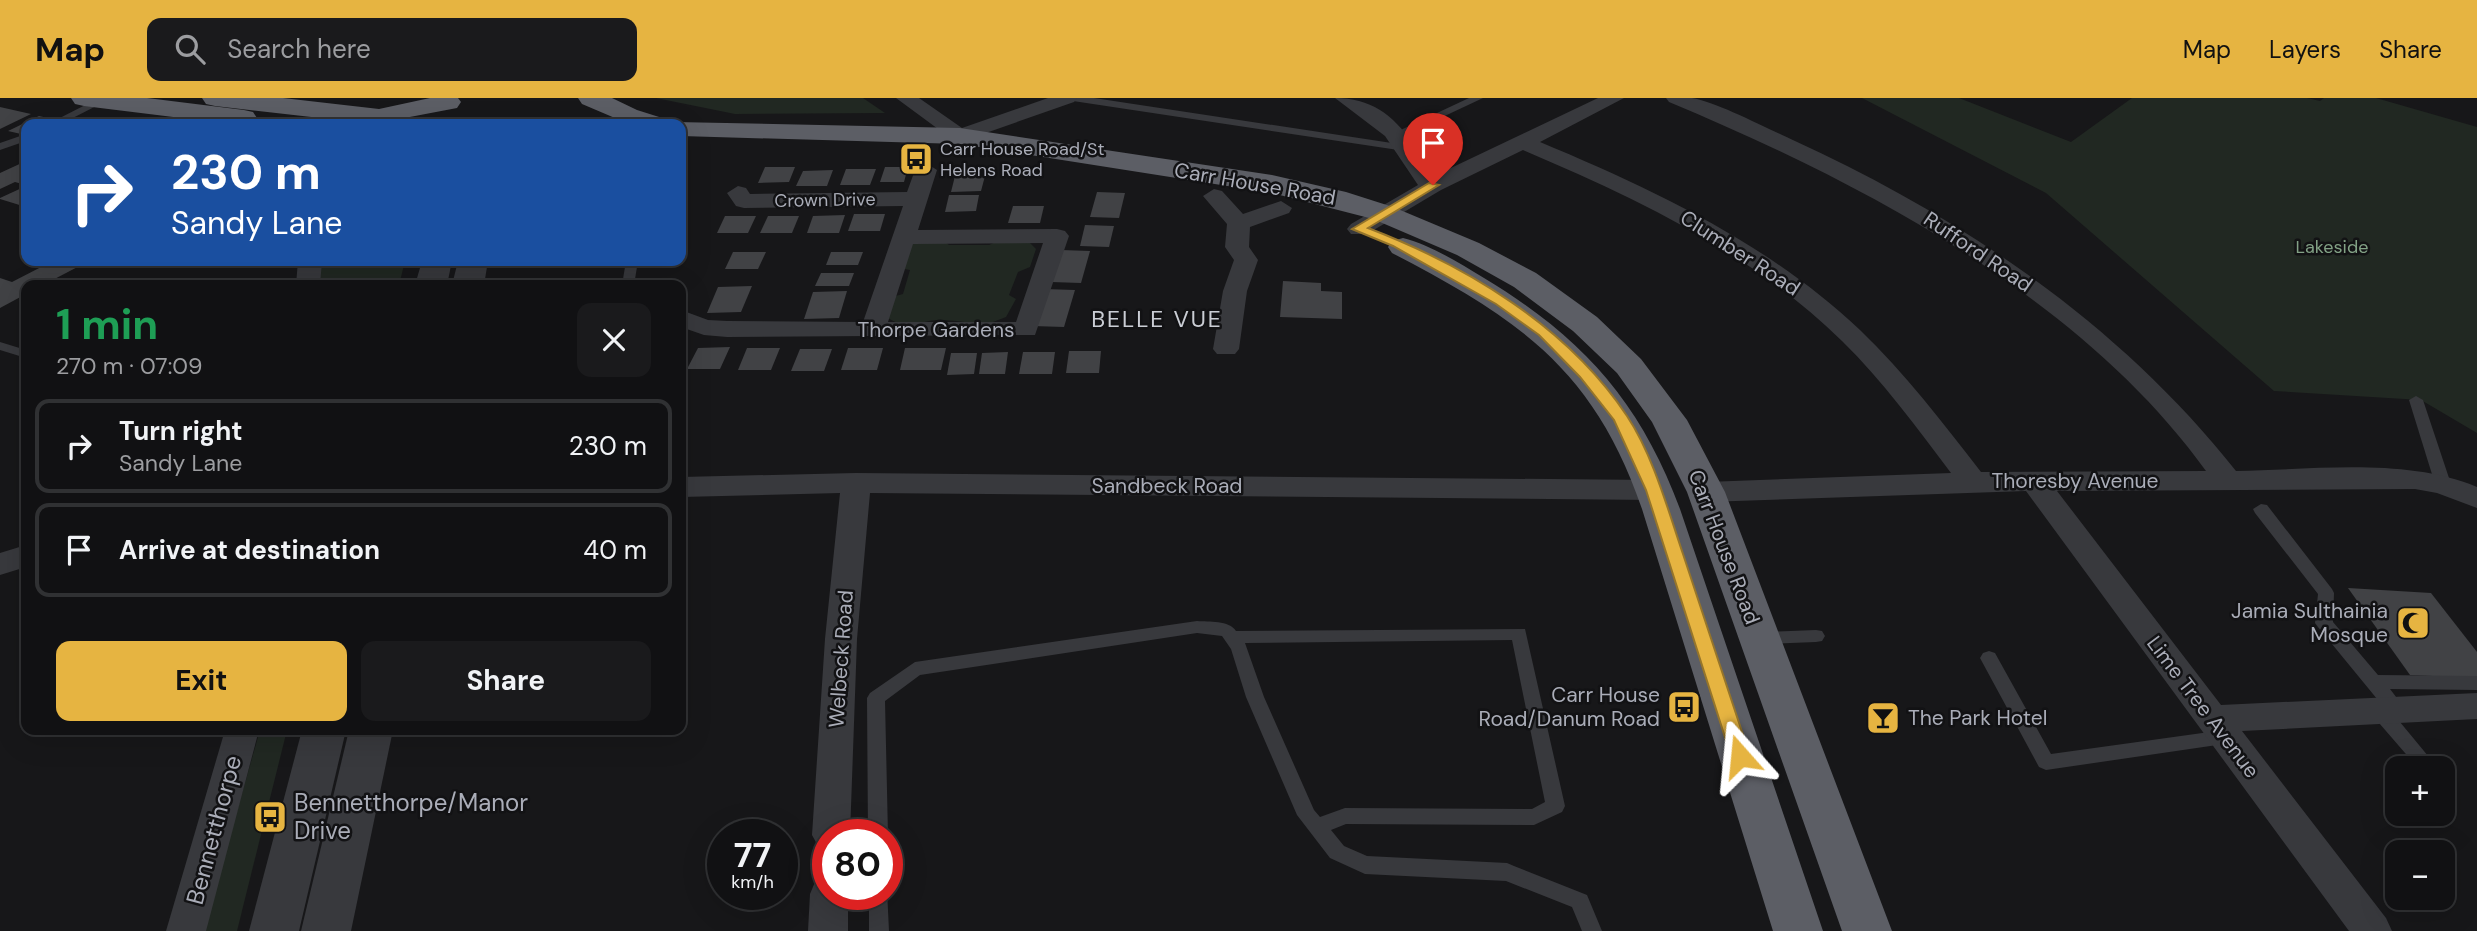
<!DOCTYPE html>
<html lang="en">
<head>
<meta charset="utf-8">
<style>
	body { margin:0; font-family:"DM Sans",sans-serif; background:#1a1a1c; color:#f1f3f6; height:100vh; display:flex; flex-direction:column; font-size:26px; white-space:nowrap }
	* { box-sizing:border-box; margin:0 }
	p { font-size:23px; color:#9c9da0 }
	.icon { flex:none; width:38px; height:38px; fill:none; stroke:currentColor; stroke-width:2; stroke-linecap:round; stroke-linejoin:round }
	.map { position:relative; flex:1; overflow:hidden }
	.sheet { position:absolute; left:21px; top:182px; width:665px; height:455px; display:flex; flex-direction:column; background:#111113; border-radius:14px; box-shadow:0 7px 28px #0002,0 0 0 2px #303133 }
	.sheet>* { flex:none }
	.banner { position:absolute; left:21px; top:21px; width:665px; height:147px; border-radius:14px; box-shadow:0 7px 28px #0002,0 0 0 2px #303133; background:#1a4fa0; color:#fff; overflow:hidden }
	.fabs { position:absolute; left:2385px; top:658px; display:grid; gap:14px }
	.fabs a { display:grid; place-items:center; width:70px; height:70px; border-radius:14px; background:#111113; box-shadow:0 7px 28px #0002,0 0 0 2px #303133; font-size:35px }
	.speed { position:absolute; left:707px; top:721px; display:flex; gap:14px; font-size:35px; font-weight:700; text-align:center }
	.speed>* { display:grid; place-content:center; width:91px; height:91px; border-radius:50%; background:#111113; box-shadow:0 7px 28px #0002,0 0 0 2px #303133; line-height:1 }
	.speed small { font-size:18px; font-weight:400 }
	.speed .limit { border:10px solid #d22; background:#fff; color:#111 }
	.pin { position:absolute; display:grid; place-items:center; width:60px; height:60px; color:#fff; margin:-72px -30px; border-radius:50% 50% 50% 0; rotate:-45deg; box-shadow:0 0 7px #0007 }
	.pin .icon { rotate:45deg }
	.me { position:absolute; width:77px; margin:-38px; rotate:342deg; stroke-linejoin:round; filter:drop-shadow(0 0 5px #0008) }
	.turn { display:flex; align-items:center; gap:24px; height:147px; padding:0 35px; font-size:32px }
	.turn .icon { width:91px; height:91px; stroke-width:2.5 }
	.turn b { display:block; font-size:49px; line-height:60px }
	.round { display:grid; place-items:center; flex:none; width:74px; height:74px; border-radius:14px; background:#1a1a1c }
	.summary { display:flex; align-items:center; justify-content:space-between; height:119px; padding:0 35px }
	h1 { font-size:42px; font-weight:700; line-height:52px; color:#1e9e55 }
	.primary-button { display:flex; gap:14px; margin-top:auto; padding:14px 35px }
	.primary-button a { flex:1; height:80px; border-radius:14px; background:#e6b441; color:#111; font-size:28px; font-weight:700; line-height:80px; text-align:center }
	.primary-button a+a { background:#1a1a1c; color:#f1f3f6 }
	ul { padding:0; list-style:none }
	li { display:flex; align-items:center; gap:21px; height:94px; margin:0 14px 10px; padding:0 21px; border:4px solid #303133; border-radius:14px }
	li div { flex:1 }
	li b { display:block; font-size:26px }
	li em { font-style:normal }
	header { display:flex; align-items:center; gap:42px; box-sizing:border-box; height:98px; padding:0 35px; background:#e6b441; color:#111 }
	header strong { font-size:33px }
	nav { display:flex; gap:38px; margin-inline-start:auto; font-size:24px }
	.search { width:490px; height:63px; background:#1a1a1c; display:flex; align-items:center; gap:18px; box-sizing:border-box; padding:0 24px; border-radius:14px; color:#9c9da0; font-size:26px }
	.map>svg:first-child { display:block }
</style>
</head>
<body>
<header>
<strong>Map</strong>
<div class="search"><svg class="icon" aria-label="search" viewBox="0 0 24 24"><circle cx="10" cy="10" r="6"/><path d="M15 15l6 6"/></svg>Search here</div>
<nav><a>Map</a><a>Layers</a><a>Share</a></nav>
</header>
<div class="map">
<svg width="2477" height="833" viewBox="0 0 2477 833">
	<rect width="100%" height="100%" fill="#171719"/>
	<g fill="#212822">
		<polygon points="656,0 863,0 885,15 735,16"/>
		<polygon points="1862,0 1959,0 2071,44 2132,0 2307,0 2320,3 2324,0 2376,0 2477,29 2477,335 2421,302 2274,293 2046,95"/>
		<path d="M943 142 949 147H989L998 143H1028L1036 151 1030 169 1018 174 1009 197 1016 201 1006 219 980 229 975 225C961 224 942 220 929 223 912 227 902 229 886 219L892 199 903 196 910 172 899 170 914 143Z"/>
		<polygon points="320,163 405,163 399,187 318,187"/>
		<polygon points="260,632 287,632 237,833 203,833"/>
	</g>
	<g fill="#414245">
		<polygon points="0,9 31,16 0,31"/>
		<polygon points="39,18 52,21 42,26 26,26 26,34 21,36 8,33"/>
		<polygon points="26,63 26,87 15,84 0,91 0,75"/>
		<polygon points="765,69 795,69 789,84 758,85"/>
		<polygon points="885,69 908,69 904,84 880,84"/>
		<polygon points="846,71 876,71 870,87 840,87"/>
		<polygon points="833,72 827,88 796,88 803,73"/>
		<polygon points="955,78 985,78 981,93 951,94"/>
		<polygon points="26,88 26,109 0,101 0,100"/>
		<polygon points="1097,94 1125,95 1119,120 1090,119"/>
		<polygon points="949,97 979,97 976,113 945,114"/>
		<polygon points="1013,108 1044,108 1040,125 1008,125"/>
		<polygon points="854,116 885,116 880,133 848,133"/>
		<polygon points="845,117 839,135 807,135 813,118"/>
		<polygon points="725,118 756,118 748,135 717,135"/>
		<polygon points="768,118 799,118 792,135 760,135"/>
		<polygon points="1085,127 1114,128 1109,149 1080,148"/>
		<polygon points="1061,152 1090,153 1081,185 1051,184"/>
		<polygon points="733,154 766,154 758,171 725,171"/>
		<polygon points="831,154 863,154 858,167 826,167"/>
		<polygon points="32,163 89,163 43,187 26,187 26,196 0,210 0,180 12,184 45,167"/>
		<polygon points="821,175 854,175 849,188 815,188"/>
		<polygon points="1283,183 1321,185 1321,193 1342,194 1342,221 1280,219"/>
		<polygon points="752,188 741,214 707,215 718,189"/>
		<polygon points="1044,191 1075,192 1064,229 1032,228"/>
		<polygon points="847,193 839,220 804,221 813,194"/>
		<polygon points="730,249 720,271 687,271 698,250"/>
		<polygon points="747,250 780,250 771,272 738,272"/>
		<polygon points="848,250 883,250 877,272 841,272"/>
		<polygon points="905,250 946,250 941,272 900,272"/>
		<polygon points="800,251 832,251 824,273 791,273"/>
		<polygon points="1069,253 1101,253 1099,275 1066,275"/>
		<polygon points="1008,254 1005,276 979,276 982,255"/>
		<polygon points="1023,254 1055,254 1052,276 1019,276"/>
		<polygon points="951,255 977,255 974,276 947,277"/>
		<polygon points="2348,490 2431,495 2477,554 2477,580 2410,577"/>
	</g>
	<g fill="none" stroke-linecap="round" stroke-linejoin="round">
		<g fill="#38393d" fill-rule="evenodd">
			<polygon points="99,0 108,2 61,26 48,26"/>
			<polygon points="1068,0 1094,0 1405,47 1411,50 1405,53 1073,3"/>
			<polygon points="1469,0 1483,0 1400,39 1390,37"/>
			<polygon points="26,36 26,43 0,52 0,45"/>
			<polygon points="626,163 638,163 634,187 622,187"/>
			<polygon points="0,244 26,252 26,260 0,252"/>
			<polygon points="2416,298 2423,302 2451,386 2448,390 2438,390 2435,386 2409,302"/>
			<polygon points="2261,406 2267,407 2332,491 2334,495 2333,524 2378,577 2477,578 2477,592 2390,591 2406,612 2403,617 2395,618 2438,670 2418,670 2373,618 2370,613 2373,608 2382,607 2318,529 2315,525 2318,496 2255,415 2253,411"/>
			<path d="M1197 523C1209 524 1229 522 1236 533L1525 531 1565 708 1562 714 1534 727 1346 726 1331 732 1344 748 1367 758 1507 765 1514 768 1587 797 1602 833H1582L1572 809 1506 783 1365 776 1330 760 1297 717 1246 599 1231 551 1222 538 1197 535 920 577 885 603 888 737H868L867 600 870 595 915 564ZM1512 542 1545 704 1532 711 1345 710 1320 719 1314 712 1264 599 1245 545Z"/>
			<polygon points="1816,532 1822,533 1825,538 1822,543 1816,544 1761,546 1755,545 1752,540 1755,535 1761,534"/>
			<polygon points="1989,553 1995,555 2051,656 2224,632 2231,634 2233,639 2231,644 2224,646 2046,672 2039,669 1980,560 1983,555"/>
			<polygon points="887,792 889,833 869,833 869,796 887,796"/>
		</g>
		<g fill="#38393d" fill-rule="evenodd">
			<polygon points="896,0 919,0 962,30 1048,0 1077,0 1074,4 960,44 953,42"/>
			<path d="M1335 0C1370 0 1393 16 1413 46 1420 57 1424 69 1434 78L1598 0H1624L1540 44C1655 92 1769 146 1860 232 1905 275 1943 325 1981 374L2206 373C2082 200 1861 84 1669 4L1666 0C1674 0 1684 0 1692 0 1717 4 1770 32 1795 43 1963 120 2121 227 2236 373 2314 372 2405 359 2477 389V410L2437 395 2415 391 2057 393 2221 607 2477 595V621L2242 633 2386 820 2392 833H2349L2026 393 1706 404 1696 401 1691 394 1696 387 1706 384 1951 375C1917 330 1883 283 1842 243 1752 155 1638 101 1523 52L1441 92 1367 136H1351L1347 131 1351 126 1418 87 1385 38Z"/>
			<path d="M926 65 937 72 918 132 1057 131 1065 133 1069 138 1035 237 727 239 704 237 681 229V212L708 222 727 223 863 224 903 108 744 110 736 108 727 95 738 88 746 90 750 96 907 94 915 72ZM1043 145 1016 224H888L913 146Z"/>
			<polygon points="1214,91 1222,93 1243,116 1281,103 1292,110 1289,115 1250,129 1249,149 1258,162 1247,193 1239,251 1235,256 1217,256 1213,251 1223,193 1234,162 1225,149 1227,126 1203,98"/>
			<polygon points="298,163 322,163 320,187 296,187"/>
			<polygon points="856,375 1654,382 1664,385 1669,392 1664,399 1654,402 870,395 857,541 850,737 828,737 828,752 818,748 812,737 825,541 840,395 681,399 681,379"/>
			<polygon points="26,447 26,469 0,477 0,455"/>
			<polygon points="225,632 259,632 206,833 166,833"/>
			<polygon points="828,779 828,796 848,796 848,833 808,833 810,796 815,784"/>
		</g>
		<g fill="#38393d" fill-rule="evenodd">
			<polygon points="422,163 452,163 447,187 415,187"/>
			<polygon points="458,163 488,163 484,187 452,187"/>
			<polygon points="302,632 346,632 299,833 249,833"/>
			<polygon points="349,632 393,632 351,833 301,833"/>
		</g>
		<g fill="#5c5e65" fill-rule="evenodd">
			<polygon points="71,0 147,0 244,12 253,14 257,20 251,26 230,26 84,8 75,6"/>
			<polygon points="202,0 283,0 379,11 430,0 458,0 461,4 457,10 373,26 215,8 206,6"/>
			<polygon points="578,0 612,0 637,12 675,24 960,30 1272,77 1346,94 1393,109 1479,145 1536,175 1597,219 1641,261 1687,322 1725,394 1892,833 1842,833 1687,394 1652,324 1617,275 1573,233 1514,189 1457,157 1373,121 1272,95 960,46 681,38 681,26 629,26 582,6"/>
			<path d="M1403 140C1431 147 1459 165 1484 180 1582 239 1640 303 1680 411L1823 833H1773L1642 411C1594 271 1519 221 1392 155L1388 149 1392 143Z"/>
		</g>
	</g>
	<path fill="#e6b441" stroke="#96752a" stroke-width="2" d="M1429 85 1439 87 1368 130C1467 168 1568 229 1627 318 1653 357 1668 412 1683 456 1705 523 1727 590 1750 658L1747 663H1734L1731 658 1646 392 1614 322 1580 279 1539 237 1496 206 1393 148 1352 131Z"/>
	<defs>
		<symbol id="bus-square" viewBox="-11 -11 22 22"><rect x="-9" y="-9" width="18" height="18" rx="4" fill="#e6b441" stroke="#121214"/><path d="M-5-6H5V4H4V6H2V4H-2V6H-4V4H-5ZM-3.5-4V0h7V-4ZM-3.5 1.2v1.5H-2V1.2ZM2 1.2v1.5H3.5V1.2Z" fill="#111"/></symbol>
		<symbol id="mosque-square" viewBox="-11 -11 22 22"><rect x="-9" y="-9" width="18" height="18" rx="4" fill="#e6b441" stroke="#121214"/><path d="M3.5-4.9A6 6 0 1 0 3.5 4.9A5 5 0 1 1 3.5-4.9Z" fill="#111"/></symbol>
		<symbol id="bar-square" viewBox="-11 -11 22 22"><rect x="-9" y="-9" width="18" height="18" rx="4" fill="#e6b441" stroke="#121214"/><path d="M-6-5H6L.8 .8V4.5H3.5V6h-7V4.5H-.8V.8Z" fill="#111"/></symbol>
	</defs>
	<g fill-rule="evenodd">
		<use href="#bus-square" x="897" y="42" width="38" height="38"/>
		<use href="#mosque-square" x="2394" y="506" width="38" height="38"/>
		<use href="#bus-square" x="1665" y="590" width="38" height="38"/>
		<use href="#bar-square" x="1864" y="601" width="38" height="38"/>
		<use href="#bus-square" x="251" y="700" width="38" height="38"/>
	</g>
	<g text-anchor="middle" stroke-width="5" stroke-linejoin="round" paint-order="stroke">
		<g font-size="18" fill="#aaadb8" stroke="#121214" text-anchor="start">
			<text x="940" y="57">Carr House Road/St<tspan x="940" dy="21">Helens Road</tspan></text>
		</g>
		<g font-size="18" fill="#aaadb8" stroke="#121214">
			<text transform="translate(825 102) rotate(-1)" y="6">Crown Drive</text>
		</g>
		<g font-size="18" fill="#82a185" stroke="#121214">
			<text x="2332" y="155">Lakeside</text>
		</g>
		<g font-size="21" fill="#aaadb8" stroke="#121214">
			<text transform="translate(1255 86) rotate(10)" y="7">Carr House Road</text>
			<text transform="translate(1978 154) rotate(34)" y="7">Rufford Road</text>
			<text transform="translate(1740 155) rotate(33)" y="7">Clumber Road</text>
			<text x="936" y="239">Thorpe Gardens</text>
			<text x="2075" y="390">Thoresby Avenue</text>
			<text x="1167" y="395">Sandbeck Road</text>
			<text transform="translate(1724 449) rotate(69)" y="7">Carr House Road</text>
			<text transform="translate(841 561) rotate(-86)" y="7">Welbeck Road</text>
			<text transform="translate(2203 609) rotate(53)" y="7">Lime Tree Avenue</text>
		</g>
		<g font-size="21" fill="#aaadb8" stroke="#121214" text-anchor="end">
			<text x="2388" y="520">Jamia Sulthainia<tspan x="2388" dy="24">Mosque</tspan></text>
			<text x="1660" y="604">Carr House<tspan x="1660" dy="24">Road/Danum Road</tspan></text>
			<text x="1908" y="627" text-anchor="start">The Park Hotel</text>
		</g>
		<g font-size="23" letter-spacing="2" fill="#cacdd4" stroke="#121214">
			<text x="1157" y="229">BELLE VUE</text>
		</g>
		<g font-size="24" fill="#aaadb8" stroke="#121214" text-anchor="start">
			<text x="294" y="713">Bennetthorpe/Manor<tspan x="294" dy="28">Drive</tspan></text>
		</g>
		<g font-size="24" fill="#aaadb8" stroke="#121214">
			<text transform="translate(214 732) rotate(-75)" y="8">Bennetthorpe</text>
		</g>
	</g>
</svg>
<div class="fabs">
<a>+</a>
<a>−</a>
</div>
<div class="speed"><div>77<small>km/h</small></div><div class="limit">80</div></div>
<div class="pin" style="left:1433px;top:87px;background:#d93025"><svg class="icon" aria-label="arrive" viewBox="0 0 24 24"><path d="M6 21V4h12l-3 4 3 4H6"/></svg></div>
<svg class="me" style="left:1740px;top:658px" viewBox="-20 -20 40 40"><path d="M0-17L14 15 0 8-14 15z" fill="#e6b441" stroke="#fff" stroke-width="4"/></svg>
<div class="banner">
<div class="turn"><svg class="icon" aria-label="right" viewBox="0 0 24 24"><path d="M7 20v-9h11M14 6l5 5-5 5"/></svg><div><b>230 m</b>Sandy Lane</div></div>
</div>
<section class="sheet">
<div class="summary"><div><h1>1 min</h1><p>270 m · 07:09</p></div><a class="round"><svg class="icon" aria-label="close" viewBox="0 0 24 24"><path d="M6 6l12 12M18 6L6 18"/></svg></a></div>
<ul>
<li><svg class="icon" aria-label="right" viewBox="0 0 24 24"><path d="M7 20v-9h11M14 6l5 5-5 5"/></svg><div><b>Turn right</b><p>Sandy Lane</p></div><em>230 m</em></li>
<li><svg class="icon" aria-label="arrive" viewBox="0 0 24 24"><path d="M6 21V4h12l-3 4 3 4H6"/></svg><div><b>Arrive at destination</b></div><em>40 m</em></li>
</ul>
<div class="primary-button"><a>Exit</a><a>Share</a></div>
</section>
</div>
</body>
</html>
